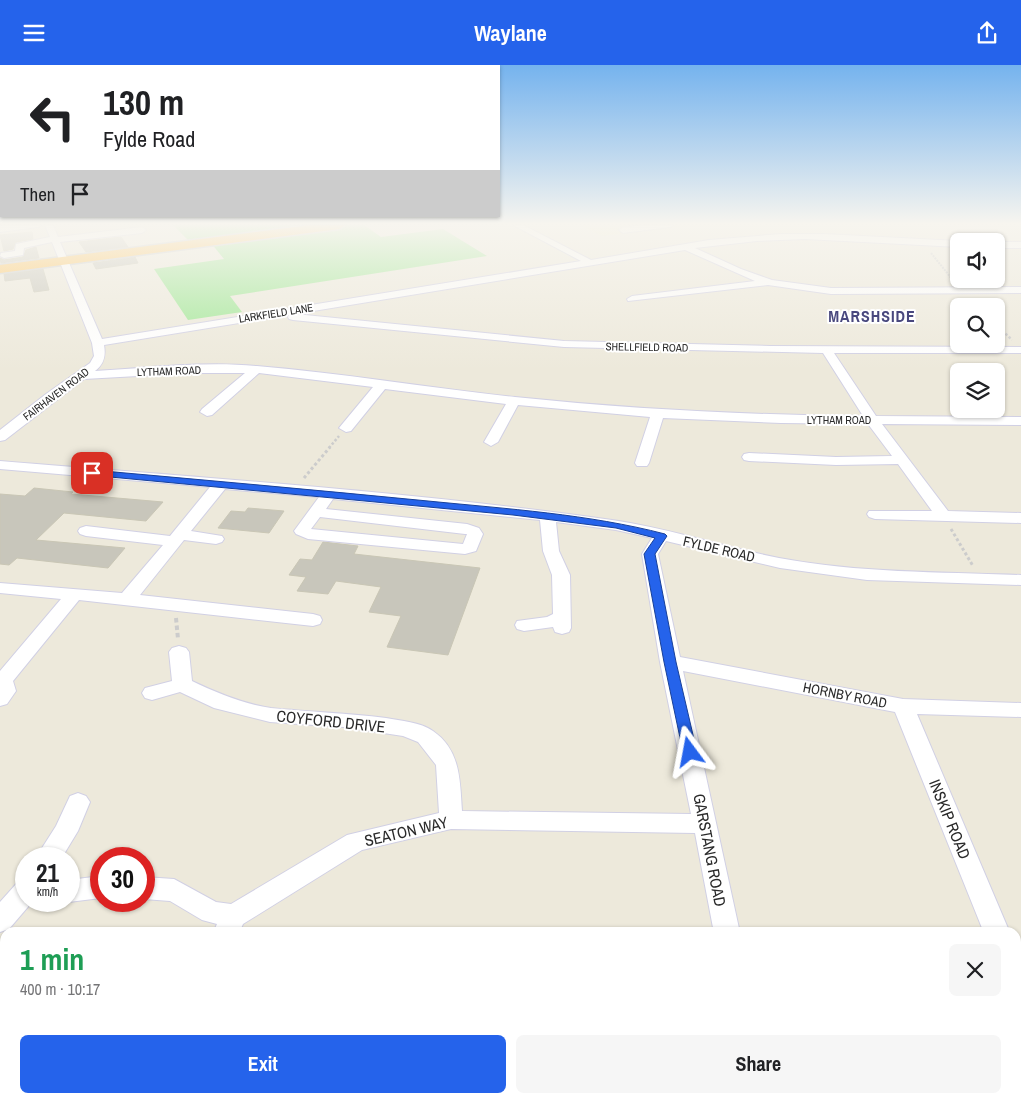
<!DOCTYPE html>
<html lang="en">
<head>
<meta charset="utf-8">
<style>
	body { margin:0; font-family:"Archivo Narrow",sans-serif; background:#f6f6f6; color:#202124; height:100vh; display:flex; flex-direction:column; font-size:19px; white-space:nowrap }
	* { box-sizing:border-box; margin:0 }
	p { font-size:16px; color:#757577 }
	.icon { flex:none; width:28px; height:28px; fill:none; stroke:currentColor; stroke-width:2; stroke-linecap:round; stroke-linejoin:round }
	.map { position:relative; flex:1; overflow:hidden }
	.panel { position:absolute; left:0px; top:862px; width:1021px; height:176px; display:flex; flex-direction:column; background:#fff; border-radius:15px 15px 0 0; box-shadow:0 1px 4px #0004 }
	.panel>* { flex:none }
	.hud { position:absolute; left:0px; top:0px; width:500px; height:152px; box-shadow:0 1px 4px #0004; background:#fff; color:#202124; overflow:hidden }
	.fabs { position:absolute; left:950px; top:168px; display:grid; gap:10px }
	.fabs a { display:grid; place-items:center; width:55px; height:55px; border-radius:8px; background:#fff; box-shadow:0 1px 4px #0004; font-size:25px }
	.speed { position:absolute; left:15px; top:782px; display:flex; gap:10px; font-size:25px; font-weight:700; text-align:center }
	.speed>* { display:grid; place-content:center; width:65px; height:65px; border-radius:50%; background:#fff; box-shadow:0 1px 4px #0004; line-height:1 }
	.speed small { font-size:12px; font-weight:400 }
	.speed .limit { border:8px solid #d22; background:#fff; color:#111 }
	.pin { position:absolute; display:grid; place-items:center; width:42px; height:42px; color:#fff; margin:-21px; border-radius:10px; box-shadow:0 2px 8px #0006 }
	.me { position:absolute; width:55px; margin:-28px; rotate:347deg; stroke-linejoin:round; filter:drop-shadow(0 0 4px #0008) }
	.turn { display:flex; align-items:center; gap:18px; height:105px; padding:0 20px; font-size:22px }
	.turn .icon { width:65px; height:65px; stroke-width:2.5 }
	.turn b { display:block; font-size:35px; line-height:42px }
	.then { display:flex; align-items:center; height:48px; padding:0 20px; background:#0003; gap:10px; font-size:19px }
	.round { display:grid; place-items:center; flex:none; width:52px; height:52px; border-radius:8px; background:#f6f6f6 }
	.head { display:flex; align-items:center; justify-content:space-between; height:85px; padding:0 20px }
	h1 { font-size:30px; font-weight:800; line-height:38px; color:#1e9e55 }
	.primary-button { display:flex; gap:10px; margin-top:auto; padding:10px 20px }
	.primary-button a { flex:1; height:58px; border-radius:8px; background:#2563eb; color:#fff; font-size:20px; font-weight:800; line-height:58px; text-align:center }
	.primary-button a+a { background:#f6f6f6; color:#202124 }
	header { display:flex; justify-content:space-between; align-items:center; height:65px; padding:0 20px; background:#2563eb; color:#fff; font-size:22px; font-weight:800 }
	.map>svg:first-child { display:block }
</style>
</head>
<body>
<header><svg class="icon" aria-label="menu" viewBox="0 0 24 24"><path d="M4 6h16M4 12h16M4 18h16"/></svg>Waylane<svg class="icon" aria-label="share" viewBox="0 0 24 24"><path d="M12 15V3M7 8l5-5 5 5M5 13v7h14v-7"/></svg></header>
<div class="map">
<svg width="1021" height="1038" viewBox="0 0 1021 1038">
	<rect width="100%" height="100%" fill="#ede9db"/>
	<polygon fill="#f0ebc9" points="579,160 780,160 684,162 602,171"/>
	<g fill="#9fe794">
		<polygon points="173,160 322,160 190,177"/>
		<polygon points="348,160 364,160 381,172 443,164 487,191 230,231 242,247 188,255 154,204 224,194 211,178"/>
	</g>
	<g fill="#c8c6bb" stroke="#c9c6b5">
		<polygon points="32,167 33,174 16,177 13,184 4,186 0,170"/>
		<polygon points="121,172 128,182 86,187 79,177"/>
		<polygon points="36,182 39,193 1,198 0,193 4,195 23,192 26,185"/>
		<polygon points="135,192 138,198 96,204 93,198"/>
		<polygon points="43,204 49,225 34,227 30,213 5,216 4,209"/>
		<polygon points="34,423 73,427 71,429 163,437 146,456 64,448 36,475 125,483 108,503 17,493 9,500 0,499 0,429 25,431"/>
		<polygon points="248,443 284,446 269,468 218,463 231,446 245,447"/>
		<polygon points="323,477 358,481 354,489 480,503 448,590 387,582 401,551 369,547 381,522 336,516 328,529 297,526 306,512 289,510 300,494 312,495"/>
	</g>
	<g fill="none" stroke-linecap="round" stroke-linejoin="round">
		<defs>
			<g id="minor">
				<polygon points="16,160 42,160 38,162 0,167 0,161"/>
				<path d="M45 160H53L58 172 142 162 146 165 142 168 60 177 102 274 581 196 513 160H523L591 195 709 175 781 169H824L959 176V182L940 181 805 174 757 176 695 183 741 204 772 215 831 223 1021 222V228L831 229 768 220 628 236 627 234 632 231 755 216 685 185 295 249 564 276 770 281 1021 282V288H834L876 351 1021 352V360L882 359 948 446 1021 448V458L875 454 869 452 867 449 869 446H932L898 399 836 400 749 396 744 395 742 392 744 389 749 388 836 392 892 391 868 359 781 358 663 353 649 398 647 401H637L635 398 650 352 518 340 498 377 491 381 484 377 506 339 385 324 351 366 346 367 339 363 373 322 259 308 212 350 207 351 200 347 202 344 245 308H192L84 314 5 375 0 376V365L46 329 90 298 94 291 92 278 52 177 24 183 23 190 4 193 0 191 1 188 15 186 16 179 50 172ZM289 250 288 252 289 254 293 255 564 282 823 288 863 351C746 350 631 344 515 332 429 323 343 308 257 301 204 296 148 303 95 306 104 299 106 291 104 280Z"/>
				<polygon points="648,160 674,160 670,162 623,168 619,165 623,162"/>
				<rect x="996" y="177" width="25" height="6"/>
				<path d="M0 396C204 413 410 426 612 455 669 463 723 482 779 493 859 508 940 507 1021 510V520L867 515 780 503 666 476 658 489 680 592 903 634 1021 638V652L917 649 1010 868H984L895 647 683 606 740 868H714L695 768 451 764 362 785 243 859 239 868H213L217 859 202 855 170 836 144 834V812L174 814 216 837 231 839 347 770 439 748 436 700 418 677 403 671 344 662 270 657 214 643 180 627 152 635 145 633 142 628 145 623 172 616 169 587 172 583 179 581 186 583 189 587 192 616C217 628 243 639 271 643 309 647 348 648 386 653 401 656 420 657 433 666 461 685 460 717 462 746L691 749 660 597 642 489 652 473 616 465 556 457 559 486 570 510 571 563 569 567 562 569 555 567 553 562 524 566 517 564 515 560 517 556 547 552 553 549 552 510 543 486 540 455 333 434 326 444 467 459 479 463 483 469 476 486 465 489 308 474 296 469 294 466 319 432 225 424 191 466 222 471 224 474 222 477 216 479 184 475 140 530 313 549 320 551 322 555 320 559 313 561 79 535 13 616 16 626 7 639 0 641V606L61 534 0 528V518L122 528 163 480 86 471 80 469 78 466 80 463 86 461 170 471 210 422 0 404ZM320 452 465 469H467L463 479 311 464Z"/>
				<polygon points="78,728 86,731 90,737 78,766 61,794 35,794 56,761 70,731"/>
				<polygon points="101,811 101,833 69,837 67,836 69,815"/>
				<polygon points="26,815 26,836 33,836 9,864 0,867 0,837 17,818"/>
				<polygon points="1016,902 1021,904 1021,940 1016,938"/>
				<polygon points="150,1034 180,1034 179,1038 149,1038"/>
				<rect x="436" y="1034" width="30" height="4"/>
				<rect x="744" y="1034" width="30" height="4"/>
			</g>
			<polygon id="highway" points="311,160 345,160 339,164 0,208 0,200"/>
		</defs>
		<use href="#minor" stroke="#d1d0e4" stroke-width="2"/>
		<use href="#highway" stroke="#ccc" stroke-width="3"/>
		<g stroke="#ccc" stroke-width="2" stroke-dasharray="2 1" stroke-linecap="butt">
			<polyline points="931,188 952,214"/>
			<polyline points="976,237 982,241"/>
		</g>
		<g stroke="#ccc" stroke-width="2.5" stroke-dasharray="2.5 2" stroke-linecap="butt">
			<polyline points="996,259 1012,275"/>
			<polyline points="329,383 339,371"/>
		</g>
		<g stroke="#ccc" stroke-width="3" stroke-dasharray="3 2.5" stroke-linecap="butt">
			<polyline points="304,413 330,382"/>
			<polyline points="951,464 973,501"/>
		</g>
		<polyline stroke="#ccc" stroke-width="4" stroke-dasharray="4.5 3" stroke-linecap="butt" points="176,553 178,574"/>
		<use href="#minor" fill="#fff" fill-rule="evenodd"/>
		<use href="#highway" fill="#ffc254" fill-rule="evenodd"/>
	</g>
	<linearGradient id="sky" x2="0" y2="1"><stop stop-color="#75b3ee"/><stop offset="0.52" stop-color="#f7f5ef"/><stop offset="1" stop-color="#f7f5ef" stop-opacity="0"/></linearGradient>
	<rect width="1021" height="305" fill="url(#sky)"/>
	<path fill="#2563eb" stroke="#184099" d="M92 405C204 415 316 425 428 436 508 444 588 449 665 469L667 471 655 489 676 597 697 687 695 691 690 693 685 691 683 687 664 597 644 489 655 473 616 463 513 450 89 410 87 408Z"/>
	<g text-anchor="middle" stroke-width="4" stroke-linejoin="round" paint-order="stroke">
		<g font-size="11" fill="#2a2a2a" stroke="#fff">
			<text transform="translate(276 248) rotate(-9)" y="4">LARKFIELD LANE</text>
			<text transform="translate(647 282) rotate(1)" y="4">SHELLFIELD ROAD</text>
			<text transform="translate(169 306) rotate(-2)" y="4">LYTHAM ROAD</text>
			<text transform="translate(56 329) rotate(-37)" y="4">FAIRHAVEN ROAD</text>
			<text x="839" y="359">LYTHAM ROAD</text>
		</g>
		<g font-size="14" fill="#2a2a2a" stroke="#fff">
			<text transform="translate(719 484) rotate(13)" y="5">FYLDE ROAD</text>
			<text transform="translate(845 630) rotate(11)" y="5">HORNBY ROAD</text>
		</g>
		<g font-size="16" font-weight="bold" letter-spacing="1" fill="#49487e" stroke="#fff">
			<text x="872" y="257">MARSHSIDE</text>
		</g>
		<g font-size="16" fill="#2a2a2a" stroke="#fff">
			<text transform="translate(331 656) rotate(6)" y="6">COYFORD DRIVE</text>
			<text transform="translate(950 754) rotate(68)" y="6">INSKIP ROAD</text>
			<text transform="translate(406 766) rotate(-13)" y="6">SEATON WAY</text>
			<text transform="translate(710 785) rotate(79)" y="6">GARSTANG ROAD</text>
		</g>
	</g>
</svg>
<div class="fabs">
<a><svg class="icon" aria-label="sound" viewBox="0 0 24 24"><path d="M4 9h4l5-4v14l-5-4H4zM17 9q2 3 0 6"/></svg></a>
<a><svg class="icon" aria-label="search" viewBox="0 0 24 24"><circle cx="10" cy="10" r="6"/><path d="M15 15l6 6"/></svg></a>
<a><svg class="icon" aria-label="layers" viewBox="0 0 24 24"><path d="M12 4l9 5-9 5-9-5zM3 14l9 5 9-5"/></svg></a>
</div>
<div class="speed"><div>21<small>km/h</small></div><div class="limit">30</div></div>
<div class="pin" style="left:92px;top:408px;background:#d93025"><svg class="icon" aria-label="arrive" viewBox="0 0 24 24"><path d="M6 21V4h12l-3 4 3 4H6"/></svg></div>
<svg class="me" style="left:690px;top:687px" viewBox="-20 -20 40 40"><path d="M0-17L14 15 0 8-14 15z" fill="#2563eb" stroke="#fff" stroke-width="4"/></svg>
<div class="hud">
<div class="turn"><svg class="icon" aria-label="left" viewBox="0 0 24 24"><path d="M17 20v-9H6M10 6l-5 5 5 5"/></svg><div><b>130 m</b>Fylde Road</div></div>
<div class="then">Then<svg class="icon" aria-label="arrive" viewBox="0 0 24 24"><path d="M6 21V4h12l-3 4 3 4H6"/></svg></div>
</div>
<section class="panel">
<div class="head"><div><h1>1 min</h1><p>400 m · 10:17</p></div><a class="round"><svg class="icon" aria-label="close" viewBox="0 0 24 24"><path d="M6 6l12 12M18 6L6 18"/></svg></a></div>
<div class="primary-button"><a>Exit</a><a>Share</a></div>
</section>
</div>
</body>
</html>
